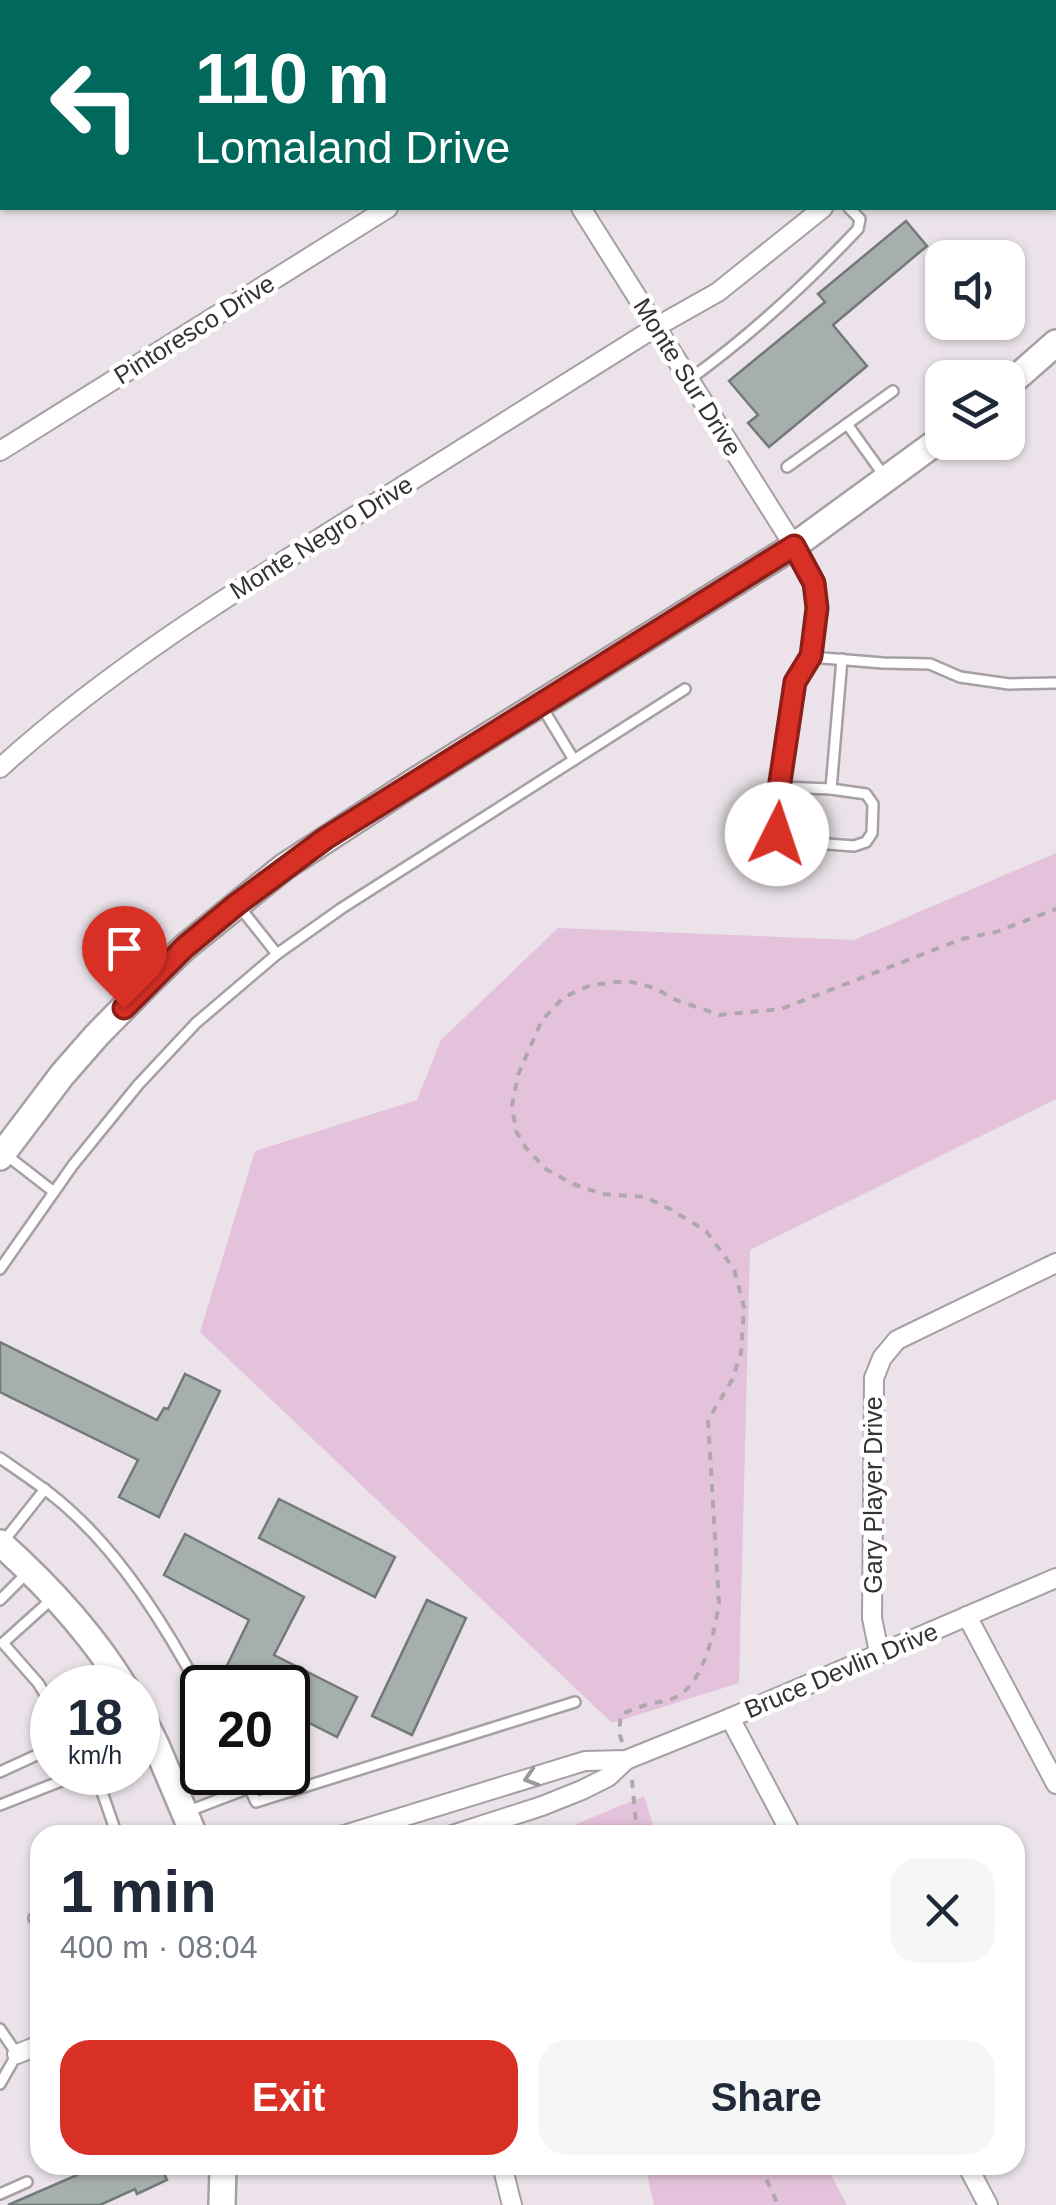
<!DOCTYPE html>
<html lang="en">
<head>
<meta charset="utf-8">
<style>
	body { margin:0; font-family:Helvetica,sans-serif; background:#f6f6f7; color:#1f2937; height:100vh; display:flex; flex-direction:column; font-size:38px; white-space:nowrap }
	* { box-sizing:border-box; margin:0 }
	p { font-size:32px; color:#747a83 }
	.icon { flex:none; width:55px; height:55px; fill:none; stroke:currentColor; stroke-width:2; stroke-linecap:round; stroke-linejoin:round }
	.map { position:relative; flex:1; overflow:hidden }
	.panel { position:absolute; left:30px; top:1825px; width:995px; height:350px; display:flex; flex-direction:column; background:#fff; border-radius:30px; box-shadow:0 2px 8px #0004 }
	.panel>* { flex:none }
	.top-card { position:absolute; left:0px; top:0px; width:1058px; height:210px; box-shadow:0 2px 8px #0004; background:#00695c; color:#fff; overflow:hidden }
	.controls { position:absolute; left:925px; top:240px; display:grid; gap:20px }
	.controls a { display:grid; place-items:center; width:100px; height:100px; border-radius:20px; background:#fff; box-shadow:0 2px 8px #0004; font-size:50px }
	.speed { position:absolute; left:30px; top:1665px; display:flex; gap:20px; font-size:50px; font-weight:700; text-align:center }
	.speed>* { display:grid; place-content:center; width:130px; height:130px; border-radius:50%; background:#fff; box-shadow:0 2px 8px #0004; line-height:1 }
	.speed small { font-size:25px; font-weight:400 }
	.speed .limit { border:5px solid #111; border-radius:15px; background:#fff; color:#111 }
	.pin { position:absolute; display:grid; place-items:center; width:85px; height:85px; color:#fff; margin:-102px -42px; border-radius:50% 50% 50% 0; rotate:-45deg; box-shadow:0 0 10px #0007 }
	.pin .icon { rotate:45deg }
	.me { position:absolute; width:110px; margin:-55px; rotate:4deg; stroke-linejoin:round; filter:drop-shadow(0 0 8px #0008) }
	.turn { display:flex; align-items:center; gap:35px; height:210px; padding:0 30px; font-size:45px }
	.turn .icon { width:130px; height:130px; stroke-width:2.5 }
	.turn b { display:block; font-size:70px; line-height:85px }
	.round { display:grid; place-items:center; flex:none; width:105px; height:105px; border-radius:30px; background:#f6f6f7 }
	.headline { display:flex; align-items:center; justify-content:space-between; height:170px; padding:0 30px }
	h1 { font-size:60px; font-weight:600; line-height:75px }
	.action { display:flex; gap:20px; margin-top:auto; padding:20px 30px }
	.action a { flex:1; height:115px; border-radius:30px; background:#d93025; color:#fff; font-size:40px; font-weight:600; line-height:115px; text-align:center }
	.action a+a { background:#f6f6f7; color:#1f2937 }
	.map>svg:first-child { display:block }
</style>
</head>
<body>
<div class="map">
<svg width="1056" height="2205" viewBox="0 0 1056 2205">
	<rect width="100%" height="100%" fill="#ebe3e9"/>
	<g fill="#e4c2db">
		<polygon points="1056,853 1056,1099 750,1250 739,1683 612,1723 200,1332 255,1151 417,1100 441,1040 558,928 854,940"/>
		<polygon points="644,1796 656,1835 571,1835 569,1827"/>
		<polygon points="645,2165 826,2165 847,2205 654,2205"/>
	</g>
	<g fill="#a6afad" stroke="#717a78" stroke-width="2.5">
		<polygon points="906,221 927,246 833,325 867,366 769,447 748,423 758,415 729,381 825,302 818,294"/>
		<polygon points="0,1342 157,1420 164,1408 168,1409 185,1374 220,1391 159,1517 119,1497 138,1460 0,1392"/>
		<polygon points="279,1499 395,1557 375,1597 259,1538"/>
		<polygon points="185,1534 304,1597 274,1655 357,1697 337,1737 288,1712 288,1688 240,1688 221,1678 249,1620 164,1575"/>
		<polygon points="427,1600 466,1618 412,1735 372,1716"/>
		<polygon points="100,2165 160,2165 167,2180 137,2194 135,2189 100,2205 8,2205"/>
	</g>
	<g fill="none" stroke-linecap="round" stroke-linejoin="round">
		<defs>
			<g id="lane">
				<path d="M690 379C751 335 806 284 858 229L860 219 849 208"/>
				<polyline points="787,467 847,424"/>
				<polyline points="885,477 847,424 893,391"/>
				<polyline points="796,549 814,583 817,608 811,657 883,663 930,664 960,677 1009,684 1056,683"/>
				<polyline points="811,657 795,683 774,822 777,835 787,841 854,846 866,842 872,833 873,804 866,794 831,789 842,659"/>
				<polyline points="542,707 574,760"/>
				<polyline points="780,787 831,789"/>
				<polyline points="238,905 277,954"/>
				<polyline points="5,1154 54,1192"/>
				<polyline points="0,1269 73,1165 138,1085 196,1023 277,954 342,908 685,689"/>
				<path d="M0 1458C26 1476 52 1493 75 1515 127 1563 169 1632 202 1694"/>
				<polyline points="3,1542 45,1489"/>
				<polyline points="0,1600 26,1574"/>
				<polyline points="52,1705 38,1683 3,1643 53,1598"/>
				<polyline points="138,1752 154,1746"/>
				<polyline points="0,1772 52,1748"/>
				<polyline points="95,1772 117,1835"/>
				<polyline points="242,1772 256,1802 575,1702"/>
				<polyline points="0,1805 84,1772"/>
				<polyline points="186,1812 249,1788"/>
				<polyline points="34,1918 40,1917"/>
				<polyline points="0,2029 17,2054 0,2084"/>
				<polyline points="0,2194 27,2182"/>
			</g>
			<g id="street">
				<polyline points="451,0 452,2"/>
				<polyline points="900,0 902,2"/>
				<polyline points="248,2 252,0"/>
				<polyline points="1055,7 1056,6"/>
				<polyline points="0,157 2,156"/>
				<polyline points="1055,179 1056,180"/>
				<polyline points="581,208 794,546"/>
				<polyline points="0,451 388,208"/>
				<path d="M0 768C106 672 226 597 347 521 450 456 553 392 656 327L718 292 823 208"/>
				<polyline points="967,1616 1056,1784"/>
				<polyline points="879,1652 872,1618 874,1378 882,1358 897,1340 1056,1263"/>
				<polyline points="730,1718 792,1835"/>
				<polyline points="344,1835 585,1761 626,1760 730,1718 1056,1578"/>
				<polyline points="452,1835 542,1806 582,1790 608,1777 626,1760"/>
				<polyline points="17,2054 40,2045"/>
				<polyline points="502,2165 512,2205"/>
				<polyline points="967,2165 988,2205"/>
			</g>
			<g id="secondary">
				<polyline points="1008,385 1056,343"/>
				<polyline points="0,1157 62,1075 97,1035 150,981 185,947 284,867 414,782 794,546 942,438"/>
				<path d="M0 1543C48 1586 91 1632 125 1688"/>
				<polyline points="138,1709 156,1745 194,1835"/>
				<polyline points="222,2205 223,2165"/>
			</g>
		</defs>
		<use href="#lane" stroke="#a69fa4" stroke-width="14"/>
		<use href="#street" stroke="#a69fa4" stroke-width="22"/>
		<use href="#secondary" stroke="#a69fa4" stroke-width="30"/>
		<g stroke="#aea8ac" stroke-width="4" stroke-dasharray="8 8" stroke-linecap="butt">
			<path d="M622 1742 619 1732 621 1714C632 1710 642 1706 652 1703 661 1702 668 1701 676 1697 703 1684 715 1631 719 1603L708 1420 732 1380 741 1353 744 1307 734 1269 706 1231 670 1209 645 1197 602 1194 573 1184 546 1169 526 1148 516 1131 512 1106 518 1075 542 1020 564 997 591 985 628 981 655 988 676 1000 720 1015 781 1009 962 939 996 932 1056 909"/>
			<polyline points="632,1780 637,1835"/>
			<polyline points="760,2165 778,2205"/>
		</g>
		<use href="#lane" stroke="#fff" stroke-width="9"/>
		<use href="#street" stroke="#fff" stroke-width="18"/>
		<use href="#secondary" stroke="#fff" stroke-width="25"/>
	</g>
	<defs><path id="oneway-chevron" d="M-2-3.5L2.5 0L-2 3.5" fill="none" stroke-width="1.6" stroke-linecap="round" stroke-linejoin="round" transform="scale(2.5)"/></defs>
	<use stroke="#9a989a" href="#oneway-chevron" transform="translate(531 1778) rotate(163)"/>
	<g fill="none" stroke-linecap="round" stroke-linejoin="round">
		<defs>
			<polyline id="route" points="124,1008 185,947 237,904 326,838 794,546 814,583 817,608 811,656 795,682 774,822 777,834"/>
		</defs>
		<use href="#route" stroke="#8d1f18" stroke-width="25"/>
		<use href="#route" stroke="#d93025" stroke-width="18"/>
	</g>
	<g text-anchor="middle" stroke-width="9" stroke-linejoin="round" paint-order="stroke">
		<g font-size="25" fill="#353234" stroke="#fff">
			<text transform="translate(194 329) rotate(-32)" y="9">Pintoresco Drive</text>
			<text transform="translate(688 377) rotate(58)" y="9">Monte Sur Drive</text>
			<text transform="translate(321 537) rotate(-32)" y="9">Monte Negro Drive</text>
			<text transform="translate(873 1495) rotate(-90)" y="9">Gary Player Drive</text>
			<text transform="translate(841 1670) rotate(-23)" y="9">Bruce Devlin Drive</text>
		</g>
	</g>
</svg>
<div class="controls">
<a><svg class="icon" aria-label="sound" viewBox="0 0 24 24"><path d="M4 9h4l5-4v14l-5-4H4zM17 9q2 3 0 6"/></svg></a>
<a><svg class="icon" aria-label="layers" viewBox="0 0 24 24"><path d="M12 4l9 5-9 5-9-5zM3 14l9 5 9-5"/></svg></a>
</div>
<div class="speed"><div>18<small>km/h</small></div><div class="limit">20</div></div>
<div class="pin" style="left:124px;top:1008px;background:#d93025"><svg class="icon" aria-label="arrive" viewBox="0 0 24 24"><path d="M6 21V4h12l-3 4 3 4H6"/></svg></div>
<svg class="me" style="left:777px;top:834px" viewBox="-20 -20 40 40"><circle r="19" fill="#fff"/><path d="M0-13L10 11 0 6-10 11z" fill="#d93025"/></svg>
<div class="top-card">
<div class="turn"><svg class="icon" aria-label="left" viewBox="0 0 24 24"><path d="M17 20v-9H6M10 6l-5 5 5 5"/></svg><div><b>110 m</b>Lomaland Drive</div></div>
</div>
<section class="panel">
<div class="headline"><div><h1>1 min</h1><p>400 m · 08:04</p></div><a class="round"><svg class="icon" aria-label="close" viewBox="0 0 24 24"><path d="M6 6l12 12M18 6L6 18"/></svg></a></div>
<div class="action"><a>Exit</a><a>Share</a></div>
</section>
</div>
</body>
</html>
